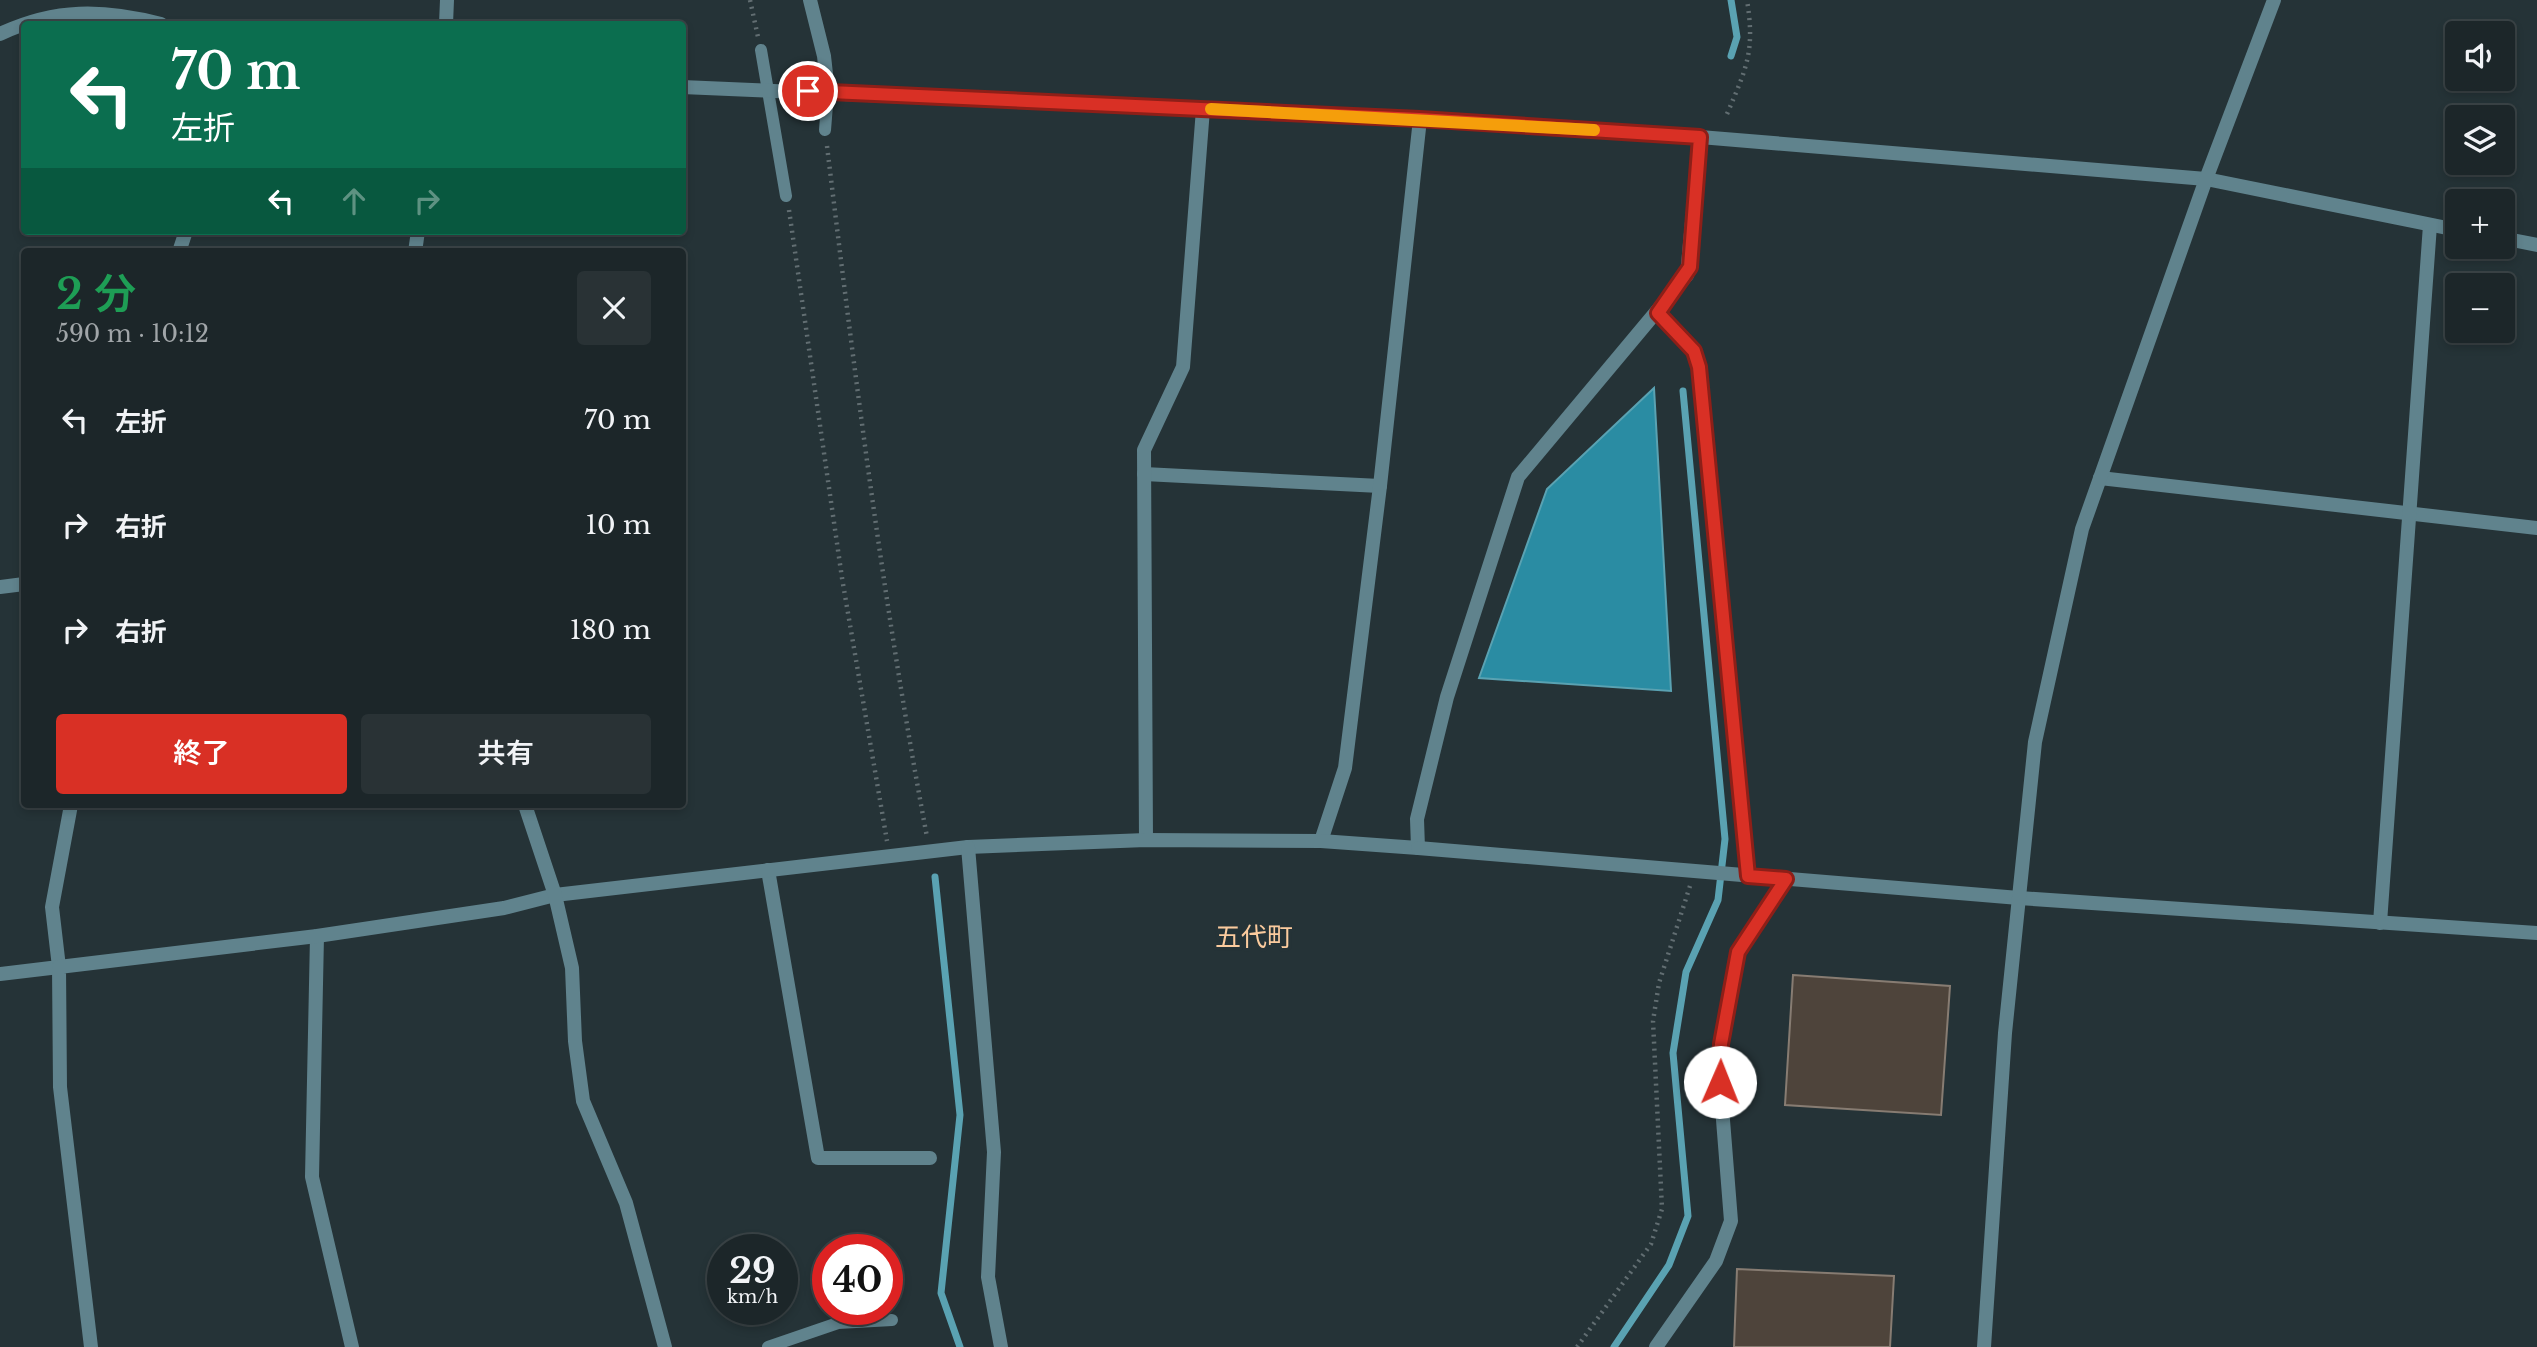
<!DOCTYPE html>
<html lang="ja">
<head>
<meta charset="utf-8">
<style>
	body { margin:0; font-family:"Libre Baskerville","Noto Sans JP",serif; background:#293235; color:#f1f3f6; height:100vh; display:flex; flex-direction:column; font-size:26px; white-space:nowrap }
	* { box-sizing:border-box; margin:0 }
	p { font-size:23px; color:#a0a5a8 }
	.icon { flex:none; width:38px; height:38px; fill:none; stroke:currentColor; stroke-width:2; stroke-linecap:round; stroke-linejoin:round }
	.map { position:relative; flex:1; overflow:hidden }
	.sheet { position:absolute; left:21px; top:248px; width:665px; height:560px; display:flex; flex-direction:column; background:#1c2629; border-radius:7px; box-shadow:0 4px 10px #0003,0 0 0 2px #3a4346 }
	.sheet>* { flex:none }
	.banner { position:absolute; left:21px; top:21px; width:665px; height:214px; border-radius:7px; box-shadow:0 4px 10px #0003,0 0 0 2px #3a4346; background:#0b6e4f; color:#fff; overflow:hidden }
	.controls { position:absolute; left:2445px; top:21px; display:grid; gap:14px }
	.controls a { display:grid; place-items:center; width:70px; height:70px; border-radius:7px; background:#1c2629; box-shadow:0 4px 10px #0003,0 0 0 2px #3a4346; font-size:35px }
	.speed { position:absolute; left:707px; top:1234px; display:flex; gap:14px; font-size:35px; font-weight:700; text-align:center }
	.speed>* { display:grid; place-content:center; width:91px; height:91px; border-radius:50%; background:#1c2629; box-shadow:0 4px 10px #0003,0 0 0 2px #3a4346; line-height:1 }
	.speed small { font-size:18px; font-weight:400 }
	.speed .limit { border:10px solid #d22; background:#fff; color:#111 }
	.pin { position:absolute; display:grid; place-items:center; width:60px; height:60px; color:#fff; margin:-30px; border:4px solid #fff; border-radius:50%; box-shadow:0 2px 7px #0007 }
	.me { position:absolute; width:77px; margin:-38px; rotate:1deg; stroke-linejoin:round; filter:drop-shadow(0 0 5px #0008) }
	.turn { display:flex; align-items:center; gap:24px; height:147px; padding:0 35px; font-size:32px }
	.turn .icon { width:91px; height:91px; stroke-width:2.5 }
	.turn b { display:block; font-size:49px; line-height:60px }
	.lanes { display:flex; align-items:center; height:66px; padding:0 35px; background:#0003; justify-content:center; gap:35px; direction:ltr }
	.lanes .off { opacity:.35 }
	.round { display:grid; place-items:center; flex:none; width:74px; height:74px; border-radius:7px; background:#293235 }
	.overview { display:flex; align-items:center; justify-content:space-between; height:119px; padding:0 35px }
	h1 { font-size:42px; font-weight:600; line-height:52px; color:#1e9e55 }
	.button { display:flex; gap:14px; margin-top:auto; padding:14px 35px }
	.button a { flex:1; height:80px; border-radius:7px; background:#d93025; color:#fff; font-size:28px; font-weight:600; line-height:80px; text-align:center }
	.button a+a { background:#293235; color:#f1f3f6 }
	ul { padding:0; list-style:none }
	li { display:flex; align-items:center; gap:21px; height:105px; padding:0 35px }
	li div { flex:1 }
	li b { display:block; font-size:26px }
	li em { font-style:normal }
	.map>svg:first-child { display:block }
</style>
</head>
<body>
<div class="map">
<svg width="2537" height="1347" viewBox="0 0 2537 1347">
	<rect width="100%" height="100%" fill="#253337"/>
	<polygon fill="#2a8ca3" stroke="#5aa2b2" stroke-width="2" points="1654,388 1671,691 1479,678 1547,489"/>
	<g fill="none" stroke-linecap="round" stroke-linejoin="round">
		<g stroke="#5aa2b2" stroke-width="7">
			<polyline points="1731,56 1737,37 1731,0"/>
			<polyline points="935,877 960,1115 941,1293 960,1347"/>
			<polyline points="1614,1347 1669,1265 1688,1216 1673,1053 1686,972 1718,900 1725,839 1683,391"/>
		</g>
	</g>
	<g fill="#4e443b" stroke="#877c72" stroke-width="2">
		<polygon points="1793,975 1950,986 1941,1115 1785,1105"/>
		<polygon points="1737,1269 1894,1276 1890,1347 1734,1347"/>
	</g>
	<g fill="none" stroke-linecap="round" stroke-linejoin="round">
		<g stroke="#626e72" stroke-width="4.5" stroke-dasharray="2 5" stroke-linecap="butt">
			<polyline points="750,0 758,37"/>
			<path d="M1727 114C1747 67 1755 51 1747 0"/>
			<path d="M827 146C855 377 884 608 927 837"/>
			<polyline points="789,210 842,578 887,841"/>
			<polyline points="1577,1347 1651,1244 1662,1209 1653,1021 1659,983 1690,886"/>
		</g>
		<g stroke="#60838d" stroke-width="12">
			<polyline points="761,50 786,196"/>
			<polyline points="825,130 828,92"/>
			<polyline points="1658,313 1694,351 1699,367 1748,876"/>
			<polyline points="768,1347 838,1323 892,1320"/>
		</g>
		<g stroke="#60838d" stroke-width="14">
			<polyline points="2206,179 2457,230"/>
			<polyline points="2502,238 2537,245"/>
			<polyline points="179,252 186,231"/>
			<polyline points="1144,474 1380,486"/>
			<polyline points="2100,478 2537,528"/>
			<polyline points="0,587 24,584"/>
			<polyline points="1146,840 1144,450 1183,367 1203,109"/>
			<polyline points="1321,841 1345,768 1380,486 1420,119"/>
			<polyline points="768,870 818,1158 930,1158"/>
			<polyline points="2380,923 2430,225"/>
			<polyline points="317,936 312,1177 352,1347"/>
			<polyline points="0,974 59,967 52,907 71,805"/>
			<polyline points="91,1347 60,1087 59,967 317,936 504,908 555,895 968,847 1146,840 1321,841 1418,848 1417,819 1447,697 1518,477 1687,275 1700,137"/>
		</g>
		<g stroke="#60838d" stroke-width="14">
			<polyline points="810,0 824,56 828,92"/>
			<polyline points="446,24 447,0"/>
			<path d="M0 34C55 8 103 9 161 24"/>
			<polyline points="682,87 1420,119 1700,137 2206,179"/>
			<polyline points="415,252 418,231"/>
			<polyline points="525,805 555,895 572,968 575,1041 583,1101 626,1203 665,1347"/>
			<polyline points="968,847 994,1152 988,1277 1001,1347"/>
			<polyline points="1418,848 2019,898 2537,933"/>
			<polyline points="1656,1347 1716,1261 1731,1221 1720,1082 1721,1044 1738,952 1786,879"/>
			<polyline points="1984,1347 2005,1033 2035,742 2082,529 2206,179 2274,0"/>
		</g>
	</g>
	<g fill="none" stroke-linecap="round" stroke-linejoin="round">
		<defs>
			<polyline id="route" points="808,91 1420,119 1700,137 1690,267 1658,313 1694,351 1699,367 1748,876 1786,879 1738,952 1721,1044 1720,1082"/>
		</defs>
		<use href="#route" stroke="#8d1f18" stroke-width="18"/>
		<use href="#route" stroke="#d93025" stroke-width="12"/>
		<polyline stroke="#f59e0b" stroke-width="12" points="1211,109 1594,130"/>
	</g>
	<g text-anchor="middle" stroke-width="7" stroke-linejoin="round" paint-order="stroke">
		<g font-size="26" fill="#fbcb9e" stroke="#253337">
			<text x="1254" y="946">五代町</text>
		</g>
	</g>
</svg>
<div class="controls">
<a><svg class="icon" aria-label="sound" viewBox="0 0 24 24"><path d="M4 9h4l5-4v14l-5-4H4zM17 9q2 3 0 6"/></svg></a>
<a><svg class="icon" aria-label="layers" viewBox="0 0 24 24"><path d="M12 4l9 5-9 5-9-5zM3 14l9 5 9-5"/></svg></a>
<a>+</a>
<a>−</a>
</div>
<div class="speed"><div>29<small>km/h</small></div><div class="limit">40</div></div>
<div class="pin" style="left:808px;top:91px;background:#d93025"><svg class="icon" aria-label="arrive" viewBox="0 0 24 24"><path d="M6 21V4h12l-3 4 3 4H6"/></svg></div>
<svg class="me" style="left:1720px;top:1082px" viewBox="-20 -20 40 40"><circle r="19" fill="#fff"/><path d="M0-13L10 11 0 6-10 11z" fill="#d93025"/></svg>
<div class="banner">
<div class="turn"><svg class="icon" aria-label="left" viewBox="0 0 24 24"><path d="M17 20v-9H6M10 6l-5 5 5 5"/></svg><div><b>70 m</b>左折</div></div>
<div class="lanes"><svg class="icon" aria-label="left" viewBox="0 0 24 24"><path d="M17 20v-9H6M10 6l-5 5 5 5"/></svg><svg class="icon off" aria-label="ahead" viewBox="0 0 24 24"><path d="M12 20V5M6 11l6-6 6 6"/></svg><svg class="icon off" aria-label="right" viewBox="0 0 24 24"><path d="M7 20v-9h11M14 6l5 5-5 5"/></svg></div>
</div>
<section class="sheet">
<div class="overview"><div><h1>2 分</h1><p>590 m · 10:12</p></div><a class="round"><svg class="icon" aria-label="close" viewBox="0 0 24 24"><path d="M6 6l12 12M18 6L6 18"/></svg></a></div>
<ul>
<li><svg class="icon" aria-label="left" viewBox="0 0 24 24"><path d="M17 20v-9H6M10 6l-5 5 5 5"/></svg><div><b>左折</b></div><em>70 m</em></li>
<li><svg class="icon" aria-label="right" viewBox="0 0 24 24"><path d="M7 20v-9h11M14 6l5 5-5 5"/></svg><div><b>右折</b></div><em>10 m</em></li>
<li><svg class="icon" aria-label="right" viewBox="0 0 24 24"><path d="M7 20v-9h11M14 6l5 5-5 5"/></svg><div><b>右折</b></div><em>180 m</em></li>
</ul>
<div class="button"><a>終了</a><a>共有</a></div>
</section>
</div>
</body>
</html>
